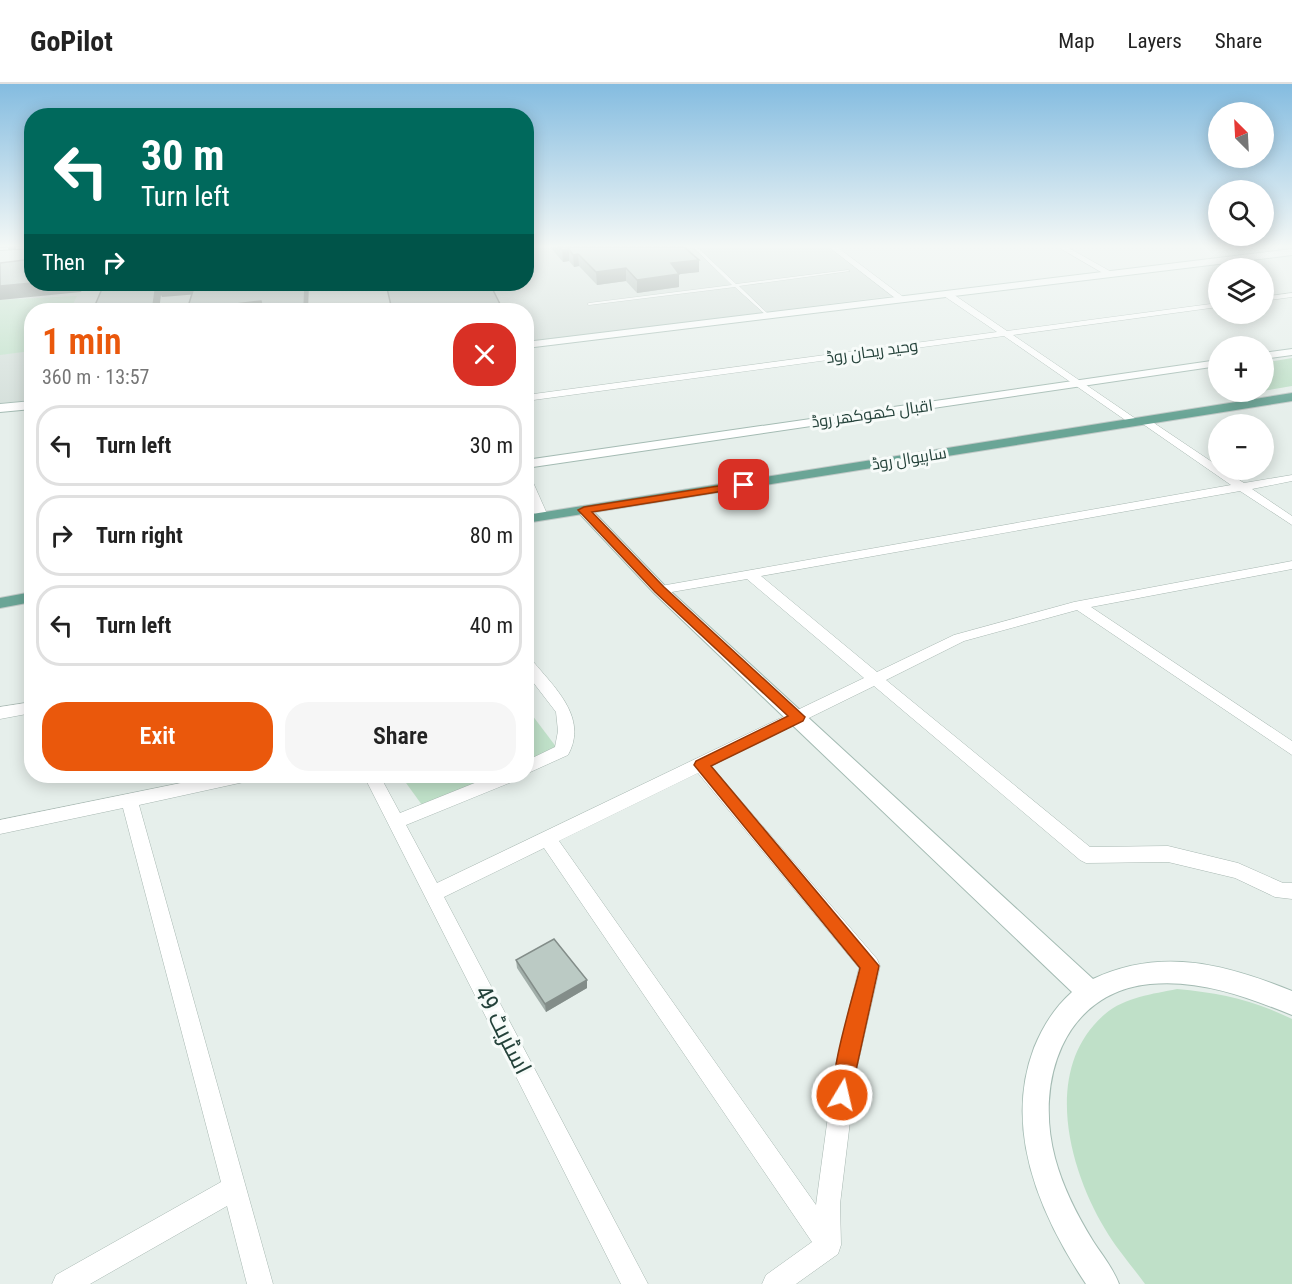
<!DOCTYPE html>
<html lang="en">
<head>
<meta charset="utf-8">
<style>
	body { margin:0; font-family:"Roboto Condensed",Cairo,sans-serif; background:#f6f6f6; color:#222; height:100vh; display:flex; flex-direction:column; font-size:22px; white-space:nowrap }
	* { box-sizing:border-box; margin:0 }
	p { font-size:20px; color:#767676 }
	.icon { flex:none; width:33px; height:33px; fill:none; stroke:currentColor; stroke-width:2; stroke-linecap:round; stroke-linejoin:round }
	.map { position:relative; flex:1; overflow:hidden }
	.sheet { position:absolute; left:24px; top:219px; width:510px; height:480px; display:flex; flex-direction:column; background:#fff; border-radius:24px; box-shadow:0 3px 15px #0003 }
	.sheet>* { flex:none }
	.banner { position:absolute; left:24px; top:24px; width:510px; height:183px; border-radius:24px; box-shadow:0 3px 15px #0003; background:#00695c; color:#fff; overflow:hidden }
	.needle { width:39px; rotate:336deg }
	.fabs { position:absolute; left:1208px; top:18px; display:grid; gap:12px }
	.fabs a { display:grid; place-items:center; width:66px; height:66px; border-radius:50%; background:#fff; box-shadow:0 3px 15px #0003; font-size:30px }
	.pin { position:absolute; display:grid; place-items:center; width:51px; height:51px; color:#fff; margin:-26px; border-radius:12px; box-shadow:0 3px 9px #0006 }
	.me { position:absolute; width:66px; margin:-33px; rotate:9deg; stroke-linejoin:round; filter:drop-shadow(0 0 4px #0008) }
	.turn { display:flex; align-items:center; gap:21px; height:126px; padding:0 18px; font-size:27px }
	.turn .icon { width:78px; height:78px; stroke-width:2.5 }
	.turn b { display:block; font-size:42px; line-height:51px }
	.then { display:flex; align-items:center; height:57px; padding:0 18px; background:#0003; gap:12px; font-size:22px }
	.round { display:grid; place-items:center; flex:none; width:63px; height:63px; border-radius:24px; background:#f6f6f6 }
	.head { display:flex; align-items:center; justify-content:space-between; height:102px; padding:0 18px }
	h1 { font-size:36px; font-weight:600; line-height:45px; color:#ea580c }
	.cta { display:flex; gap:12px; margin-top:auto; padding:12px 18px }
	.cta a { flex:1; height:69px; border-radius:24px; background:#ea580c; color:#fff; font-size:24px; font-weight:600; line-height:69px; text-align:center }
	.cta a+a { background:#f6f6f6; color:#222 }
	ul { padding:0; list-style:none }
	li { display:flex; align-items:center; gap:18px; height:81px; margin:0 12px 9px; padding:0 6px; border:3px solid #e0e0e0; border-radius:24px }
	li div { flex:1 }
	li b { display:block; font-size:22px }
	li em { font-style:normal }
	header { display:flex; align-items:center; gap:36px; box-sizing:border-box; height:84px; padding:0 30px; background:#fff; border-bottom:2px solid #e0e0e0 }
	header strong { font-size:28px }
	nav { display:flex; gap:33px; margin-inline-start:auto; font-size:21px }
	.map>svg:first-child { display:block }
</style>
</head>
<body>
<header>
<strong>GoPilot</strong>
<nav><a>Map</a><a>Layers</a><a>Share</a></nav>
</header>
<div class="map">
<svg width="1292" height="1200" viewBox="0 0 1292 1200">
	<rect width="100%" height="100%" fill="#e6efeb"/>
	<polygon fill="#d4dfda" points="527,163 827,163 892,212 527,258 526,226 32,226 31,316 0,319 0,186 32,200 526,200"/>
	<g fill="#bfe0c8">
		<polygon points="77,212 70,226 32,226 31,267 0,271 0,216"/>
		<polygon points="1292,274 1292,302 1263,307 1263,279"/>
		<polygon points="526,623 557,664 527,676 526,676"/>
		<polygon points="401,692 491,692 422,721"/>
		<path d="M1177 905C1220 909 1254 916 1292 935V1200H1145C1132 1182 1116 1164 1105 1145 1068 1083 1042 984 1105 930 1125 913 1153 910 1177 905Z"/>
	</g>
	<g fill="none" stroke-linecap="round" stroke-linejoin="round">
		<defs>
			<polygon id="lane" points="693,163 697,163 736,200 848,186 850,187 739,202 768,230 768,232 767,232 735,203 589,221 587,220 589,219 732,201"/>
			<g id="street">
				<polygon points="829,163 837,163 906,215 899,217"/>
				<polygon points="1058,163 1067,163 1115,190 1108,192"/>
				<path d="M944 208H950L1007 247 1218 219V223L1013 251 1139 337 1148 335 1218 382V386H1223L1244 399 1292 391V397L1252 405 1292 432V441L1240 407 761 492 877 588 954 551 1074 518 1292 477V485L1091 523 1292 657V671L1077 526 964 557 886 596 1090 763 1168 762 1238 779 1283 799H1292V815L1275 813 1235 794 1168 778 1086 779 1080 776 874 602 711 682 877 875 880 882 856 988 840 1120 841 1161 838 1170 796 1200H762L766 1191 812 1158 544 764 444 813 648 1200H621L364 692H380L400 729 492 692H516L514 697 406 741 437 799 864 594 747 495 660 510 653 506 655 503 1231 401 1140 338 1131 340 1004 252 526 317V311L997 248 944 212ZM698 689 859 884 834 988 816 1121 559 757Z"/>
				<polygon points="1292,209 1292,213 1263,217 1263,213"/>
				<path d="M526 393 532 396 548 432 546 435 542 436C528 430 526 406 526 393Z"/>
				<path d="M526 573 531 575C553 602 589 633 568 671L526 690V677L555 663 558 647 556 628 526 589Z"/>
				<polygon points="32,618 32,629 0,635 0,623"/>
				<polygon points="215,692 252,692 250,697 244,698 139,721 273,1200 247,1200 227,1122 90,1200 52,1200 56,1191 221,1098 123,724 0,750 0,736"/>
			</g>
			<g id="secondary">
				<polygon points="1292,165 1292,171 526,264 526,258"/>
				<polygon points="1292,265 1292,271 1263,275 1263,269"/>
				<polygon points="1218,276 1218,282 526,384 526,376"/>
				<polygon points="32,317 32,325 0,328 0,320"/>
				<path d="M584 422 589 423 666 503 1093 895C1161 863 1225 880 1292 907V931C1247 913 1200 895 1150 900 1062 909 1035 999 1055 1074 1063 1104 1077 1131 1093 1157 1102 1171 1113 1184 1119 1200H1086C1040 1131 1003 1046 1034 964 1043 942 1054 924 1072 908L654 509 579 429 577 426 579 423Z"/>
			</g>
			<g id="primary">
				<polygon points="1292,309 1292,317 526,439 526,431"/>
				<polygon points="32,508 32,518 0,524 0,514"/>
			</g>
		</defs>
		<use href="#lane" stroke="#a8b8b2" stroke-width="1"/>
		<use href="#street" stroke="#a8b8b2" stroke-width="1"/>
		<use href="#secondary" stroke="#a4bbb3" stroke-width="2"/>
		<use href="#primary" stroke="#c2cac8" stroke-width="2"/>
		<use href="#lane" fill="#fff" fill-rule="evenodd"/>
		<use href="#street" fill="#fff" fill-rule="evenodd"/>
		<use href="#secondary" fill="#fff" fill-rule="evenodd"/>
		<use href="#primary" fill="#6aa596" fill-rule="evenodd"/>
		<defs>
			<polyline id="rail" points="0,165 32,163"/>
		</defs>
		<use href="#rail" stroke="#5f7d75" stroke-width="4"/>
		<use href="#rail" stroke="#f7fbf9" stroke-width="2" stroke-dasharray="8" stroke-linecap="butt"/>
	</g>
	<g fill="#a1aea9">
		<polygon points="550,163 687,163 687,166 699,188 679,190 679,203 637,209 626,197 597,201 579,182 574,183 569,177 563,178"/>
		<polygon points="516,876 587,904 546,928 517,884"/>
	</g>
	<g fill="#838d89">
		<polygon points="569,165 569,177 563,178 562,166"/>
		<polygon points="578,170 579,182 574,183 573,171"/>
		<polygon points="699,176 699,188 671,191 671,179"/>
		<polygon points="626,184 626,197 597,201 596,188"/>
		<polygon points="679,190 679,203 637,209 637,196"/>
		<polygon points="32,199 32,200 85,200 81,208 0,216 0,202"/>
		<polygon points="156,200 196,200 199,210 162,213 161,211 159,226 149,226"/>
		<polygon points="305,200 321,200 309,201 308,226 304,226"/>
		<polygon points="261,217 264,226 228,226 228,221"/>
		<polygon points="587,896 587,904 546,928 545,920"/>
	</g>
	<g fill="#bbcac4" stroke="#838d89" stroke-width="1.5">
		<polygon points="559,163 684,163 699,176 671,179 679,190 637,196 626,184 596,188 578,170 573,171 569,165 562,166"/>
		<polygon points="32,175 32,199 0,202 0,179"/>
		<polygon points="104,200 156,200 153,222 150,223 149,226 93,226"/>
		<polygon points="157,200 175,200 157,201"/>
		<polygon points="195,200 305,200 304,226 263,226 261,217 228,221 228,226 187,226"/>
		<polygon points="386,200 490,200 503,226 392,226"/>
		<polygon points="554,855 587,896 545,920 516,876"/>
	</g>
	<linearGradient id="sky" x2="0" y2="1"><stop stop-color="#84bce0"/><stop offset="0.49" stop-color="#f4f8f6"/><stop offset="1" stop-color="#f4f8f6" stop-opacity="0"/></linearGradient>
	<rect width="1292" height="331" fill="url(#sky)"/>
	<path fill="#ea580c" stroke="#983908" stroke-width="1.5" d="M744 398H748V403L592 428 664 503 805 633 803 637 711 682 879 882 849 1018 842 1021 835 1018C826 997 854 910 860 884L694 681 696 677 788 632 655 508 578 426 584 423Z"/>
	<g text-anchor="middle" stroke-width="6" stroke-linejoin="round" paint-order="stroke">
		<g font-size="16" fill="#24423a" stroke="#f7fbf9">
			<text transform="translate(872 267) rotate(-8)" y="6">وحید ریحان روڈ</text>
			<text transform="translate(872 329) rotate(-8)" y="6">اقبال کھوکھر روڈ</text>
			<text transform="translate(909 374) rotate(-9)" y="6">ساہیوال روڈ</text>
		</g>
		<g font-size="24" fill="#24423a" stroke="#f7fbf9">
			<text transform="translate(503 946) rotate(63)" y="8">اسٹریٹ 49</text>
		</g>
	</g>
</svg>
<div class="fabs">
<a><svg class="needle" viewBox="-14 -14 28 28"><path d="M0-13l5 13h-10z" fill="#e53935"/><path d="M0 13l5-13h-10z" fill="#767676"/></svg></a>
<a><svg class="icon" aria-label="search" viewBox="0 0 24 24"><circle cx="10" cy="10" r="6"/><path d="M15 15l6 6"/></svg></a>
<a><svg class="icon" aria-label="layers" viewBox="0 0 24 24"><path d="M12 4l9 5-9 5-9-5zM3 14l9 5 9-5"/></svg></a>
<a>+</a>
<a>−</a>
</div>
<div class="pin" style="left:744px;top:401px;background:#d93025"><svg class="icon" aria-label="arrive" viewBox="0 0 24 24"><path d="M6 21V4h12l-3 4 3 4H6"/></svg></div>
<svg class="me" style="left:842px;top:1011px" viewBox="-20 -20 40 40"><circle r="17" fill="#ea580c" stroke="#fff" stroke-width="3"/><path d="M0-11L8 9 0 5-8 9z" fill="#fff"/></svg>
<div class="banner">
<div class="turn"><svg class="icon" aria-label="left" viewBox="0 0 24 24"><path d="M17 20v-9H6M10 6l-5 5 5 5"/></svg><div><b>30 m</b>Turn left</div></div>
<div class="then">Then<svg class="icon" aria-label="right" viewBox="0 0 24 24"><path d="M7 20v-9h11M14 6l5 5-5 5"/></svg></div>
</div>
<section class="sheet">
<div class="head"><div><h1>1 min</h1><p>360 m · 13:57</p></div><a class="round" style="background:#d93025;color:#fff"><svg class="icon" aria-label="close" viewBox="0 0 24 24"><path d="M6 6l12 12M18 6L6 18"/></svg></a></div>
<ul>
<li><svg class="icon" aria-label="left" viewBox="0 0 24 24"><path d="M17 20v-9H6M10 6l-5 5 5 5"/></svg><div><b>Turn left</b></div><em>30 m</em></li>
<li><svg class="icon" aria-label="right" viewBox="0 0 24 24"><path d="M7 20v-9h11M14 6l5 5-5 5"/></svg><div><b>Turn right</b></div><em>80 m</em></li>
<li><svg class="icon" aria-label="left" viewBox="0 0 24 24"><path d="M17 20v-9H6M10 6l-5 5 5 5"/></svg><div><b>Turn left</b></div><em>40 m</em></li>
</ul>
<div class="cta"><a>Exit</a><a>Share</a></div>
</section>
</div>
</body>
</html>
